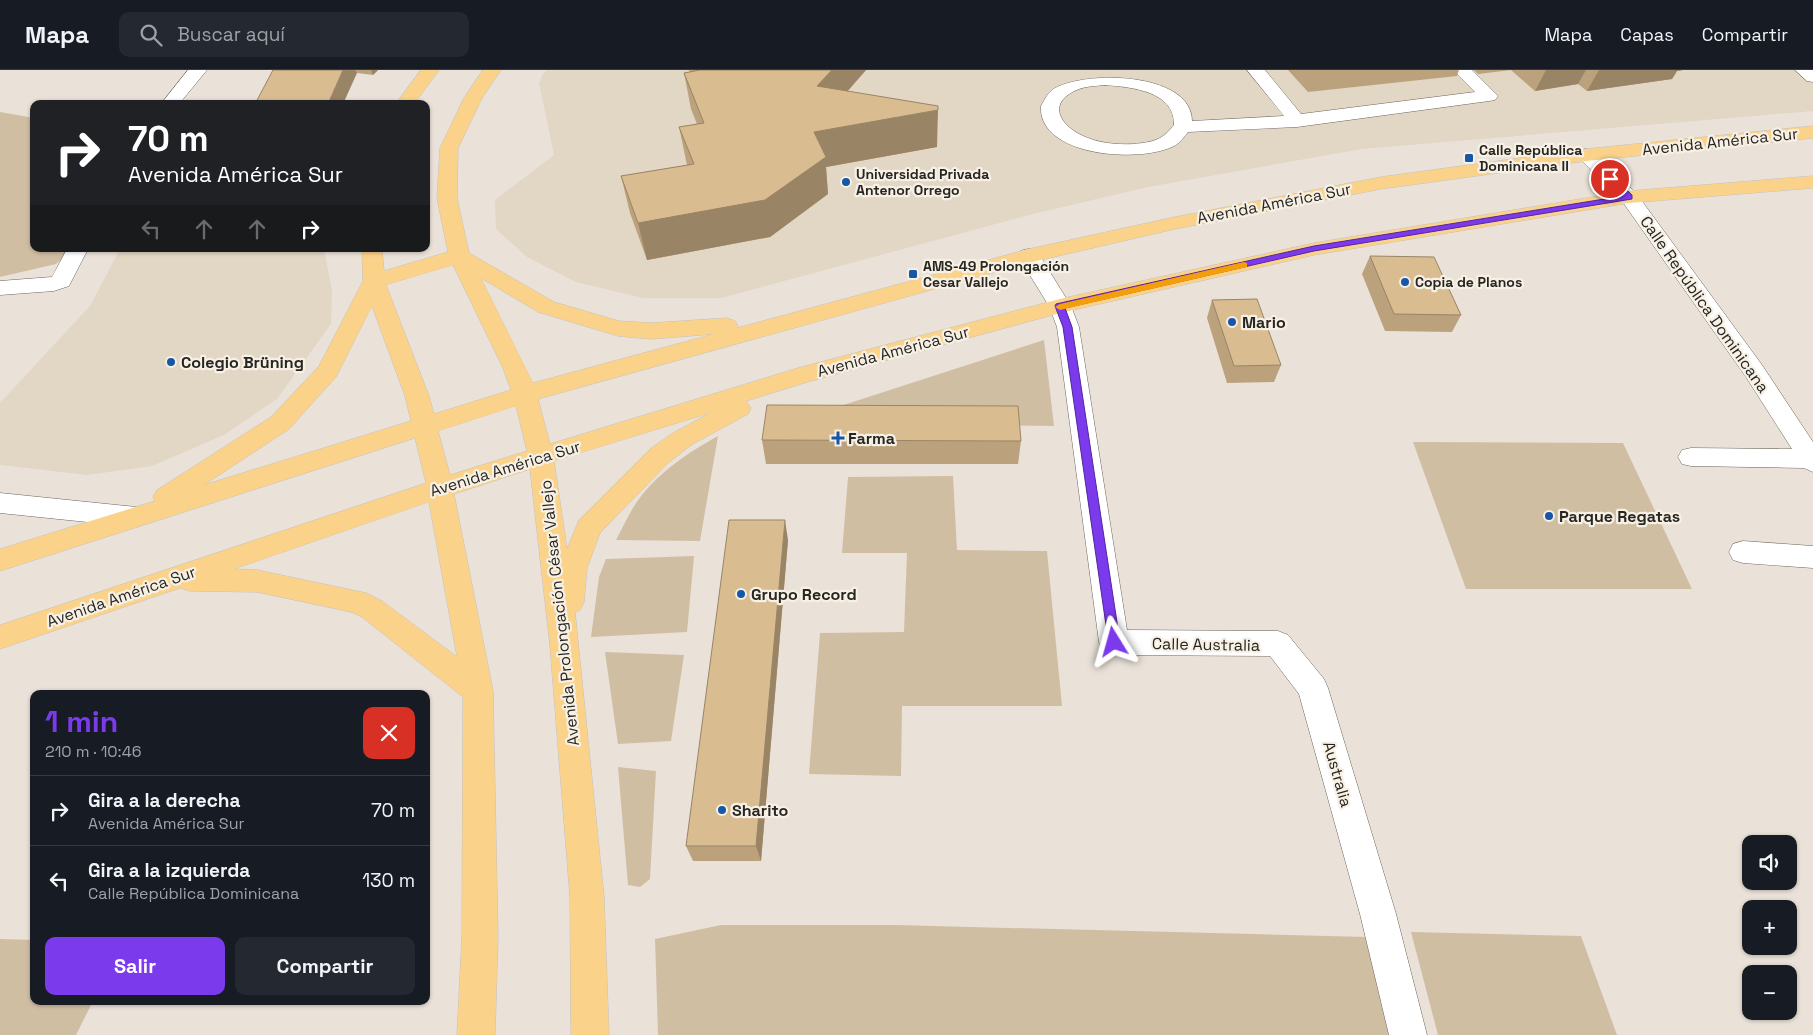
<!DOCTYPE html>
<html lang="es">
<head>
<meta charset="utf-8">
<style>
	body { margin:0; font-family:"Space Grotesk",sans-serif; background:#242831; color:#f1f3f6; height:100vh; display:flex; flex-direction:column; font-size:19px; white-space:nowrap }
	* { box-sizing:border-box; margin:0 }
	p { font-size:16px; color:#9ea1a6 }
	.icon { flex:none; width:28px; height:28px; fill:none; stroke:currentColor; stroke-width:2; stroke-linecap:round; stroke-linejoin:round }
	.map { position:relative; flex:1; overflow:hidden }
	.drawer { position:absolute; left:30px; top:620px; width:400px; height:315px; display:flex; flex-direction:column; background:#171b24; border-radius:10px; box-shadow:0 1px 4px #0004 }
	.drawer>* { flex:none }
	.hud { position:absolute; left:30px; top:30px; width:400px; height:152px; border-radius:10px; box-shadow:0 1px 4px #0004; background:#202124; color:#fff; overflow:hidden }
	.tools { position:absolute; left:1742px; top:765px; display:grid; gap:10px }
	.tools a { display:grid; place-items:center; width:55px; height:55px; border-radius:10px; background:#171b24; box-shadow:0 1px 4px #0004; font-size:25px }
	.pin { position:absolute; display:grid; place-items:center; width:42px; height:42px; color:#fff; margin:-21px; border:2px solid #fff; border-radius:50%; box-shadow:0 1px 5px #0007 }
	.me { position:absolute; width:55px; margin:-28px; rotate:352deg; stroke-linejoin:round; filter:drop-shadow(0 0 4px #0008) }
	.turn { display:flex; align-items:center; gap:18px; height:105px; padding:0 15px; font-size:22px }
	.turn .icon { width:65px; height:65px; stroke-width:2.5 }
	.turn b { display:block; font-size:35px; line-height:42px }
	.lanes { display:flex; align-items:center; height:48px; padding:0 15px; background:#0003; justify-content:center; gap:25px; direction:ltr }
	.lanes .off { opacity:.35 }
	.round { display:grid; place-items:center; flex:none; width:52px; height:52px; border-radius:10px; background:#242831 }
	.head { display:flex; align-items:center; justify-content:space-between; height:85px; padding:0 15px }
	h1 { font-size:30px; font-weight:700; line-height:38px; color:#7c3aed }
	.cta { display:flex; gap:10px; margin-top:auto; padding:10px 15px }
	.cta a { flex:1; height:58px; border-radius:10px; background:#7c3aed; color:#fff; font-size:20px; font-weight:700; line-height:58px; text-align:center }
	.cta a+a { background:#242831; color:#f1f3f6 }
	ul { padding:0; list-style:none }
	li { display:flex; align-items:center; gap:15px; height:70px; padding:0 15px; border-top:1px solid #363941 }
	li div { flex:1 }
	li b { display:block; font-size:19px }
	li em { font-style:normal }
	header { display:flex; align-items:center; gap:30px; box-sizing:border-box; height:70px; padding:0 25px; background:#171b24; border-bottom:1px solid #363941 }
	header strong { font-size:24px }
	nav { display:flex; gap:28px; margin-inline-start:auto; font-size:18px }
	.search { width:350px; height:45px; background:#242831; display:flex; align-items:center; gap:12px; box-sizing:border-box; padding:0 18px; border-radius:10px; color:#9ea1a6; font-size:19px }
	.map>svg:first-child { display:block }
</style>
</head>
<body>
<header>
<strong>Mapa</strong>
<div class="search"><svg class="icon" aria-label="search" viewBox="0 0 24 24"><circle cx="10" cy="10" r="6"/><path d="M15 15l6 6"/></svg>Buscar aquí</div>
<nav><a>Mapa</a><a>Capas</a><a>Compartir</a></nav>
</header>
<div class="map">
<svg width="1813" height="965" viewBox="0 0 1813 965">
	<rect width="100%" height="100%" fill="#eae2d8"/>
	<g fill="#e2d6c5">
		<polygon points="547,0 1813,0 1813,41 1362,79 1148,117 1033,144 721,228 643,228 576,212 527,187 496,159 495,130 554,85 539,13 543,4"/>
		<polygon points="120,179 324,179 332,221 331,254 277,329 224,365 152,396 87,405 0,395 0,333 90,236"/>
	</g>
	<g fill="#d0bea3">
		<polygon points="0,42 34,48 34,179 72,179 56,194 0,207"/>
		<polygon points="1044,270 1054,356 788,353"/>
		<path d="M718 366 700 471 616 470C623 457 630 441 639 429 659 402 689 382 718 366Z"/>
		<polygon points="1413,372 1623,373 1692,519 1466,519"/>
		<polygon points="953,406 957,480 1047,481 1062,636 902,636 901,706 809,704 820,563 904,562 907,483 842,483 848,407"/>
		<polygon points="694,486 687,562 591,567 599,507 606,489"/>
		<polygon points="605,582 684,585 671,671 618,674"/>
		<polygon points="618,697 656,701 650,809 640,817 628,815"/>
		<polygon points="721,855 895,855 1367,867 1391,965 658,965 655,869"/>
		<polygon points="1411,862 1581,866 1617,965 1438,965"/>
		<polygon points="0,869 34,870 34,931 93,931 76,965 0,965"/>
	</g>
	<g fill="none" stroke-linecap="round" stroke-linejoin="round">
		<defs>
			<g id="minor">
				<polygon points="188,0 207,0 179,34 161,34"/>
				<path d="M1247 0H1265L1301 44 1475 22 1453 0H1472L1498 26 1495 30 1489 31 1297 57 1188 62C1184 67 1180 73 1174 76 1143 92 1054 88 1042 47 1041 44 1041 40 1041 36 1044 31 1047 24 1052 20 1081 0 1192 1 1192 51L1284 46ZM1105 15C1131 17 1175 21 1174 55 1170 59 1167 64 1163 66 1155 72 1143 73 1134 74 1116 75 1097 73 1081 65 1057 53 1048 31 1079 19 1087 16 1096 16 1105 15Z"/>
				<polygon points="1795,0 1813,0 1813,12 1807,11"/>
				<polygon points="1586,79 1593,81 1636,123 1762,295 1813,372 1813,402 1804,398 1691,396 1682,394 1678,387 1682,380 1691,378 1792,379 1746,307 1622,131 1576,85 1579,81"/>
				<polygon points="67,179 88,179 69,216 54,221 0,225 0,211 52,207"/>
				<polygon points="1029,179 1037,181 1040,186 1071,236 1079,257 1127,560 1278,561 1288,565 1324,609 1328,618 1396,844 1427,965 1389,965 1360,844 1299,624 1270,586 1114,585 1104,581 1099,572 1057,257 1049,236 1018,186 1021,181"/>
				<polygon points="0,423 136,437 145,440 149,447 145,454 136,457 0,443"/>
				<polygon points="1743,471 1813,476 1813,498 1743,493 1733,490 1729,482 1733,474"/>
			</g>
			<g id="major">
				<polygon points="421,0 439,0 414,34 396,34"/>
				<path d="M483 0H501L482 28 458 78 457 128 469 183 554 232 619 251 651 253 727 248 735 251 738 256 737 258 1029 179 1175 147 1381 107 1586 79 1813 56V68L1586 91 1381 119 1175 159 1032 192 538 329 550 374 798 298 1060 229 1314 173 1629 121 1813 106V118L1629 133 1314 185 1060 243 804 313 746 331 751 338 748 344 691 375 668 393 600 463 587 498 584 532 580 540 575 542 604 827 609 965H571L570 827 550 576 530 399 454 424 493 621 498 867 495 965H457L462 867 463 627 362 547 351 542 257 522 190 521 180 518 0 579V555L426 413 415 368 0 501V479L155 431 153 427 157 420 271 347 319 296 363 211 362 179H382L384 201 448 182 437 128 440 78 464 28ZM453 195 503 298 511 320 434 344 429 326 386 215ZM481 208 538 242 618 266 651 269 714 264 533 313ZM372 236 405 326 411 351 204 415 289 359 336 307ZM516 336 527 381 450 405 438 361ZM710 343 673 363 650 379 579 450 567 479 554 391ZM429 432 457 587 382 531 366 523 257 500 234 499Z"/>
			</g>
		</defs>
		<use href="#minor" stroke="#6c665d" stroke-width="1"/>
		<use href="#major" stroke="#c3c2c1" stroke-width="1"/>
		<use href="#minor" fill="#fff" fill-rule="evenodd"/>
		<use href="#major" fill="#fbd28a" fill-rule="evenodd"/>
	</g>
	<g fill="#bba27d">
		<polygon points="273,0 378,0 373,5 357,3"/>
		<polygon points="689,0 866,0 847,21 937,77 826,97 828,124 770,167 647,190 630,143 621,106 687,95 679,57 697,54 691,39 684,3 690,2"/>
		<polygon points="1288,0 1459,0 1457,6 1308,22"/>
		<polygon points="1474,0 1683,0 1677,1 1672,9 1587,21 1578,14 1535,21 1511,0 1478,4"/>
		<polygon points="1370,186 1461,245 1452,262 1385,261 1362,204"/>
		<polygon points="1212,230 1281,295 1274,312 1227,313 1207,248"/>
		<polygon points="762,370 1021,371 1018,394 766,394"/>
		<polygon points="788,470 761,791 693,791 686,776"/>
	</g>
	<g fill="#998466">
		<polygon points="343,0 355,0 357,3 343,34 328,34"/>
		<polygon points="371,0 378,0 373,5"/>
		<polygon points="832,0 866,0 820,53 817,16"/>
		<polygon points="1546,0 1586,0 1578,14 1535,21"/>
		<polygon points="1599,0 1683,0 1677,1 1672,9 1587,21"/>
		<polygon points="938,40 937,77 826,97 828,124 770,167 647,190 638,153 814,62"/>
		<polygon points="785,450 788,470 761,791 756,776"/>
	</g>
	<g fill="#dabc91" stroke="#998466">
		<polygon points="273,0 343,0 328,34 255,34"/>
		<polygon points="700,0 832,0 817,16 938,36 938,40 814,62 826,87 765,130 638,153 621,106 694,94 679,57 704,53 684,3"/>
		<polygon points="1370,186 1434,187 1461,245 1394,244"/>
		<polygon points="1257,229 1281,295 1234,296 1212,230"/>
		<polygon points="767,335 1018,336 1021,371 762,370"/>
		<polygon points="729,450 785,450 756,776 686,776"/>
	</g>
	<polygon fill="#7c3aed" stroke="#51269a" points="1607,107 1613,107 1632,125 1632,129 1314,181 1065,238 1072,257 1120,572 1118,576 1114,578 1109,576 1063,257 1055,236 1056,234 1314,176 1623,126 1607,110"/>
	<polygon fill="#f59e0b" points="1244,192 1247,193 1247,197 1060,240 1055,237 1060,234"/>
	<g fill="#1757a8" stroke="#f7f0e5" stroke-width="2">
		<rect x="1464" y="83" width="10" height="10" rx="2.5"/>
		<circle cx="846" cy="112" r="5"/>
		<rect x="908" y="199" width="10" height="10" rx="2.5"/>
		<circle cx="1405" cy="212" r="5"/>
		<circle cx="1232" cy="252" r="5"/>
		<circle cx="171" cy="292" r="5"/>
		<path d="M835.5 360.5h5v5h5v5h-5v5h-5v-5h-5v-5h5z"/>
		<circle cx="1549" cy="446" r="5"/>
		<circle cx="741" cy="524" r="5"/>
		<circle cx="722" cy="740" r="5"/>
	</g>
	<g text-anchor="middle" stroke-width="4.5" stroke-linejoin="round" paint-order="stroke">
		<g font-size="14" font-weight="bold" fill="#282622" stroke="#f7f0e5" text-anchor="start">
			<text x="1479" y="85">Calle República<tspan x="1479" dy="16">Dominicana II</tspan></text>
			<text x="856" y="109">Universidad Privada<tspan x="856" dy="16">Antenor Orrego</tspan></text>
			<text x="923" y="201">AMS-49 Prolongación<tspan x="923" dy="16">Cesar Vallejo</tspan></text>
			<text x="1415" y="217">Copia de Planos</text>
		</g>
		<g font-size="16" fill="#282622" stroke="#f7f0e5">
			<text transform="translate(1720 71) rotate(-6)" y="6">Avenida América Sur</text>
			<text transform="translate(1274 133) rotate(-11)" y="6">Avenida América Sur</text>
			<text transform="translate(1705 234) rotate(55)" y="6">Calle República Dominicana</text>
			<text transform="translate(893 281) rotate(-15)" y="6">Avenida América Sur</text>
			<text transform="translate(505 398) rotate(-17)" y="6">Avenida América Sur</text>
			<text transform="translate(121 526) rotate(-19)" y="6">Avenida América Sur</text>
			<text transform="translate(559 543) rotate(-96)" y="6">Avenida Prolongación César Vallejo</text>
			<text transform="translate(1206 574) rotate(1)" y="6">Calle Australia</text>
			<text transform="translate(1338 704) rotate(74)" y="6">Australia</text>
		</g>
		<g font-size="16" font-weight="bold" fill="#282622" stroke="#f7f0e5" text-anchor="start">
			<text x="1242" y="258">Mario</text>
			<text x="181" y="298">Colegio Brüning</text>
			<text x="848" y="374">Farma</text>
			<text x="1559" y="452">Parque Regatas</text>
			<text x="751" y="530">Grupo Record</text>
			<text x="732" y="746">Sharito</text>
		</g>
	</g>
</svg>
<div class="tools">
<a><svg class="icon" aria-label="sound" viewBox="0 0 24 24"><path d="M4 9h4l5-4v14l-5-4H4zM17 9q2 3 0 6"/></svg></a>
<a>+</a>
<a>−</a>
</div>
<div class="pin" style="left:1610px;top:109px;background:#d93025"><svg class="icon" aria-label="arrive" viewBox="0 0 24 24"><path d="M6 21V4h12l-3 4 3 4H6"/></svg></div>
<svg class="me" style="left:1114px;top:572px" viewBox="-20 -20 40 40"><path d="M0-17L14 15 0 8-14 15z" fill="#7c3aed" stroke="#fff" stroke-width="4"/></svg>
<div class="hud">
<div class="turn"><svg class="icon" aria-label="right" viewBox="0 0 24 24"><path d="M7 20v-9h11M14 6l5 5-5 5"/></svg><div><b>70 m</b>Avenida América Sur</div></div>
<div class="lanes"><svg class="icon off" aria-label="left" viewBox="0 0 24 24"><path d="M17 20v-9H6M10 6l-5 5 5 5"/></svg><svg class="icon off" aria-label="ahead" viewBox="0 0 24 24"><path d="M12 20V5M6 11l6-6 6 6"/></svg><svg class="icon off" aria-label="ahead" viewBox="0 0 24 24"><path d="M12 20V5M6 11l6-6 6 6"/></svg><svg class="icon" aria-label="right" viewBox="0 0 24 24"><path d="M7 20v-9h11M14 6l5 5-5 5"/></svg></div>
</div>
<section class="drawer">
<div class="head"><div><h1>1 min</h1><p>210 m · 10:46</p></div><a class="round" style="background:#d93025;color:#fff"><svg class="icon" aria-label="close" viewBox="0 0 24 24"><path d="M6 6l12 12M18 6L6 18"/></svg></a></div>
<ul>
<li><svg class="icon" aria-label="right" viewBox="0 0 24 24"><path d="M7 20v-9h11M14 6l5 5-5 5"/></svg><div><b>Gira a la derecha</b><p>Avenida América Sur</p></div><em>70 m</em></li>
<li><svg class="icon" aria-label="left" viewBox="0 0 24 24"><path d="M17 20v-9H6M10 6l-5 5 5 5"/></svg><div><b>Gira a la izquierda</b><p>Calle República Dominicana</p></div><em>130 m</em></li>
</ul>
<div class="cta"><a>Salir</a><a>Compartir</a></div>
</section>
</div>
</body>
</html>
